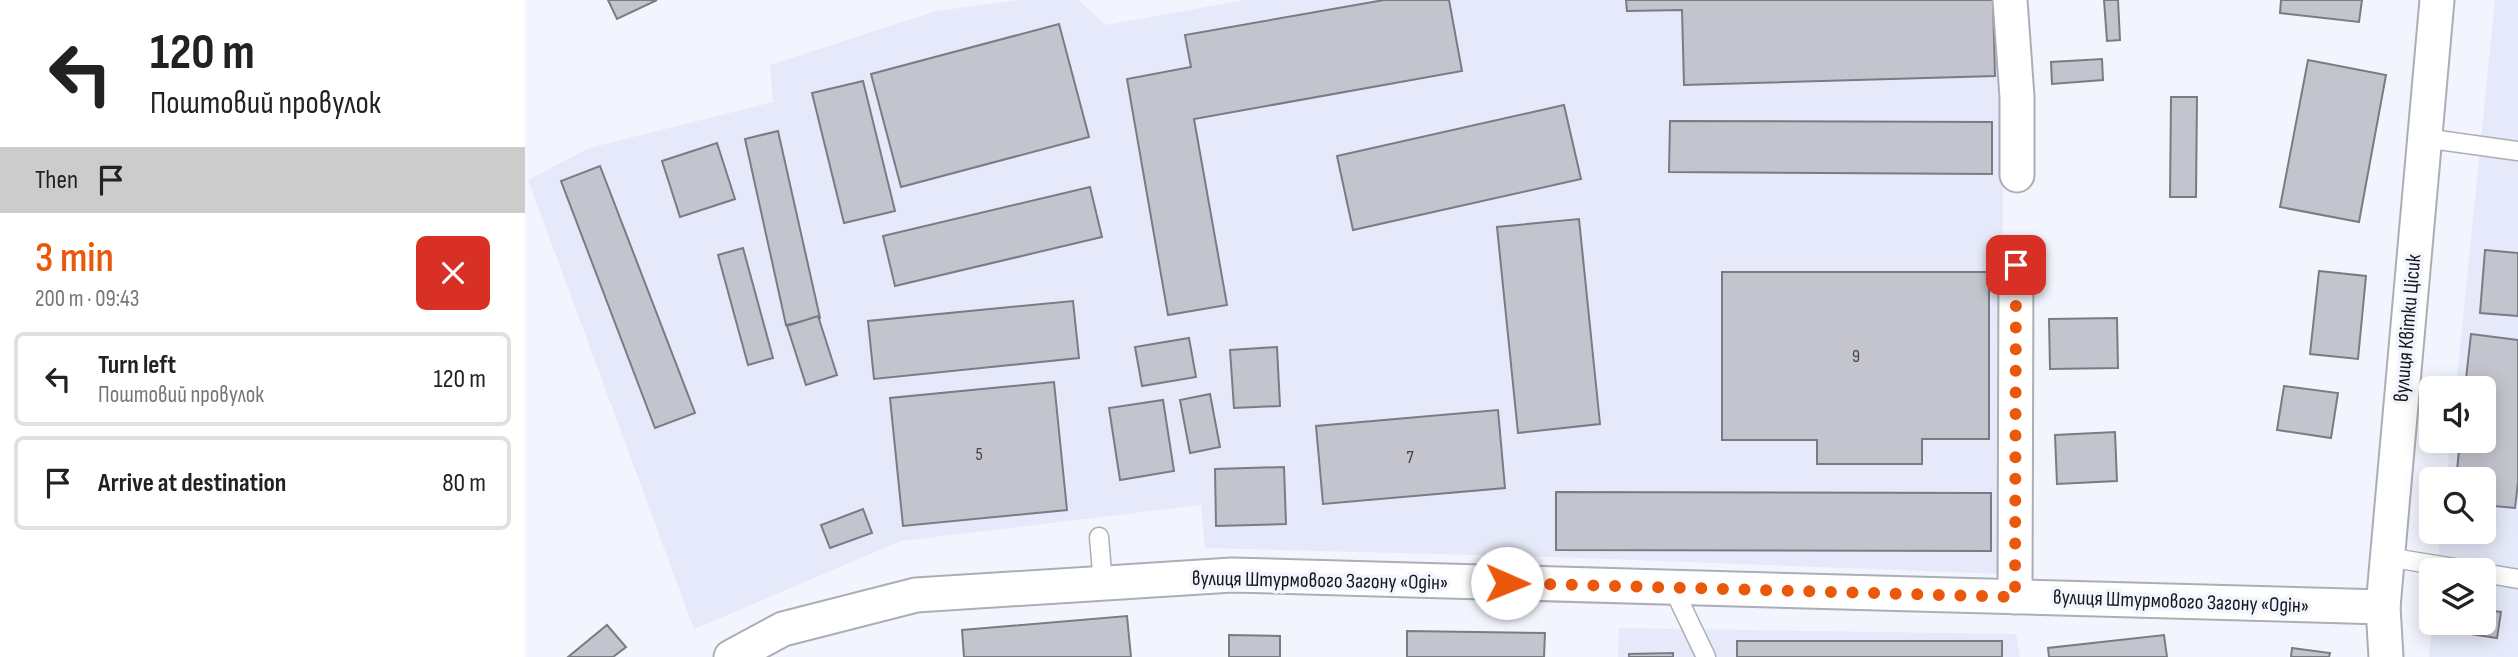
<!DOCTYPE html>
<html lang="en">
<head>
<meta charset="utf-8">
<style>
	body { margin:0; font-family:"Sofia Sans Condensed",sans-serif; background:#f6f6f6; color:#222; height:100vh; display:flex; flex-direction:column; font-size:26px; white-space:nowrap }
	* { box-sizing:border-box; margin:0 }
	p { font-size:23px; color:#767676 }
	.icon { flex:none; width:38px; height:38px; fill:none; stroke:currentColor; stroke-width:2; stroke-linecap:round; stroke-linejoin:round }
	.map { position:relative; flex:1; overflow:hidden }
	.side { display:flex; flex-direction:column; background:#fff; width:525px }
	.side>* { flex:none }
	.banner { background:#fff; color:#222; overflow:hidden }
	.buttons { position:absolute; left:1894px; top:376px; display:grid; gap:14px }
	.buttons a { display:grid; place-items:center; width:77px; height:77px; border-radius:10px; background:#fff; box-shadow:0 4px 18px #0003; font-size:35px }
	.pin { position:absolute; display:grid; place-items:center; width:60px; height:60px; color:#fff; margin:-30px; border-radius:14px; box-shadow:0 4px 10px #0006 }
	.me { position:absolute; width:77px; margin:-38px; rotate:91deg; stroke-linejoin:round; filter:drop-shadow(0 0 5px #0008) }
	.turn { display:flex; align-items:center; gap:24px; height:147px; padding:0 35px; font-size:32px }
	.turn .icon { width:91px; height:91px; stroke-width:2.5 }
	.turn b { display:block; font-size:49px; line-height:60px }
	.then { display:flex; align-items:center; height:66px; padding:0 35px; background:#0003; gap:14px; font-size:26px }
	.round { display:grid; place-items:center; flex:none; width:74px; height:74px; border-radius:10px; background:#f6f6f6 }
	.overview { display:flex; align-items:center; justify-content:space-between; height:119px; padding:0 35px }
	h1 { font-size:42px; font-weight:600; line-height:52px; color:#ea580c }
	ul { padding:0; list-style:none }
	li { display:flex; align-items:center; gap:21px; height:94px; margin:0 14px 10px; padding:0 21px; border:4px solid #e0e0e0; border-radius:10px }
	li div { flex:1 }
	li b { display:block; font-size:26px }
	li em { font-style:normal }
	main { display:flex; flex:1; min-height:0 }
	.map>svg:first-child { display:block }
</style>
</head>
<body>
<main>
<section class="side">
<div class="banner">
<div class="turn"><svg class="icon" aria-label="left" viewBox="0 0 24 24"><path d="M17 20v-9H6M10 6l-5 5 5 5"/></svg><div><b>120 m</b>Поштовий провулок</div></div>
<div class="then">Then<svg class="icon" aria-label="arrive" viewBox="0 0 24 24"><path d="M6 21V4h12l-3 4 3 4H6"/></svg></div>
</div>
<div class="overview"><div><h1>3 min</h1><p>200 m · 09:43</p></div><a class="round" style="background:#d93025;color:#fff"><svg class="icon" aria-label="close" viewBox="0 0 24 24"><path d="M6 6l12 12M18 6L6 18"/></svg></a></div>
<ul>
<li><svg class="icon" aria-label="left" viewBox="0 0 24 24"><path d="M17 20v-9H6M10 6l-5 5 5 5"/></svg><div><b>Turn left</b><p>Поштовий провулок</p></div><em>120 m</em></li>
<li><svg class="icon" aria-label="arrive" viewBox="0 0 24 24"><path d="M6 21V4h12l-3 4 3 4H6"/></svg><div><b>Arrive at destination</b></div><em>80 m</em></li>
</ul>
</section>
<div class="map">
<svg width="1993" height="657" viewBox="0 0 1993 657">
	<rect width="100%" height="100%" fill="#f3f5fe"/>
	<g fill="#e5e9f9">
		<polygon points="495,0 553,0 581,25 720,0 1472,0 1478,120 1478,574 1029,557 680,548 676,505 376,541 169,629 3,180 64,148 248,102 245,65 411,11"/>
		<polygon points="1970,0 1993,0 1993,657 1904,657 1907,623 1958,623 1958,570 1912,570 1916,532 1958,532 1958,480 1922,479 1925,441 1958,441 1958,388 1931,388"/>
		<polygon points="1094,628 1491,634 1495,657 1093,657"/>
	</g>
	<g fill="#c4c4ce" stroke="#7b7b84" stroke-width="2">
		<polygon points="83,0 132,0 92,19"/>
		<polygon points="859,0 924,0 937,71 669,119 702,305 643,315 602,79 666,67 660,35"/>
		<polygon points="1101,0 1468,0 1470,76 1159,85 1157,10 1102,11"/>
		<polygon points="1579,0 1593,0 1595,40 1582,41"/>
		<polygon points="1756,0 1837,0 1834,22 1755,13"/>
		<polygon points="534,24 564,137 376,187 346,74"/>
		<polygon points="1577,59 1578,80 1527,84 1526,62"/>
		<polygon points="1783,60 1861,75 1834,222 1755,207"/>
		<polygon points="338,81 370,211 319,223 287,93"/>
		<polygon points="1646,97 1672,97 1671,197 1645,197"/>
		<polygon points="1039,105 1056,179 828,230 812,156"/>
		<polygon points="1145,121 1467,122 1467,174 1144,172"/>
		<polygon points="253,131 295,318 261,325 220,139"/>
		<polygon points="192,143 210,199 155,217 137,161"/>
		<polygon points="75,166 170,413 130,428 36,181"/>
		<polygon points="565,187 577,237 370,286 358,236"/>
		<polygon points="1054,219 1075,424 993,433 972,227"/>
		<polygon points="218,248 248,358 223,365 193,255"/>
		<polygon points="1960,250 1993,253 1993,316 1955,313"/>
		<polygon points="1794,271 1841,276 1833,359 1785,354"/>
		<polygon points="1197,272 1464,272 1464,439 1397,439 1397,464 1292,464 1292,440 1197,440"/>
		<polygon points="548,301 554,358 349,379 343,321"/>
		<polygon points="293,316 312,375 281,385 262,326"/>
		<polygon points="1592,318 1593,368 1525,369 1524,319"/>
		<polygon points="1946,334 1993,340 1993,482 1990,508 1958,505 1958,480 1931,480 1935,441 1958,441 1958,388 1940,388"/>
		<polygon points="664,338 671,377 617,386 610,347"/>
		<polygon points="752,347 755,406 709,408 705,350"/>
		<polygon points="529,382 542,510 378,526 365,398"/>
		<polygon points="1759,386 1813,393 1806,438 1752,430"/>
		<polygon points="685,394 695,447 665,453 655,400"/>
		<polygon points="638,400 649,471 595,480 584,408"/>
		<polygon points="973,410 980,488 798,504 791,426"/>
		<polygon points="1590,432 1592,481 1532,484 1530,435"/>
		<polygon points="759,467 761,524 691,526 690,469"/>
		<polygon points="1031,492 1466,493 1466,551 1031,550"/>
		<polygon points="338,509 347,533 305,548 296,525"/>
		<polygon points="1958,610 1976,612 1972,638 1906,628 1906,623 1958,623"/>
		<polygon points="602,616 606,657 439,657 437,630"/>
		<polygon points="82,625 101,647 88,657 43,657"/>
		<polygon points="882,631 1020,633 1019,657 882,657"/>
		<polygon points="704,635 755,636 755,657 704,657"/>
		<polygon points="1639,635 1642,657 1524,657 1523,648"/>
		<rect x="1212" y="641" width="265" height="16"/>
		<polygon points="1767,648 1805,653 1804,657 1766,657"/>
		<polygon points="1148,653 1148,657 1104,657 1104,654"/>
	</g>
	<g fill="none" stroke-linecap="round" stroke-linejoin="round">
		<defs>
			<g id="service">
				<polyline points="1899,138 1993,151"/>
				<polyline points="574,537 578,584"/>
				<polyline points="1862,557 1942,570"/>
				<polyline points="1958,573 1993,579"/>
				<polyline points="1148,588 1181,657"/>
			</g>
			<g id="minor">
				<polyline points="1485,0 1492,97 1492,175"/>
				<polyline points="1490,597 1491,265"/>
				<polyline points="206,657 258,629 391,595 707,575 1858,607"/>
				<polyline points="1861,657 1858,607 1912,0"/>
			</g>
		</defs>
		<use href="#service" stroke="#acaeb6" stroke-width="21"/>
		<use href="#minor" stroke="#acaeb6" stroke-width="37"/>
		<use href="#service" stroke="#fff" stroke-width="18"/>
		<use href="#minor" stroke="#fff" stroke-width="33"/>
	</g>
	<g fill="none" stroke-linecap="round" stroke-linejoin="round">
		<polyline stroke="#ea580c" stroke-width="12" stroke-dasharray="0 21.6" points="982,583 1490,597 1491,265"/>
	</g>
	<g text-anchor="middle" stroke-width="7" stroke-linejoin="round" paint-order="stroke">
		<g font-size="18" fill="#424248">
			<text x="1331" y="362">9</text>
			<text x="454" y="460">5</text>
			<text x="885" y="463">7</text>
		</g>
		<g font-size="21" fill="#17171b" stroke="#f3f5fe">
			<text transform="translate(1882 328) rotate(-85)" y="7">вулиця Квітки Цісик</text>
			<text transform="translate(795 580) rotate(1)" y="7">вулиця Штурмового Загону «Одін»</text>
			<text transform="translate(1656 601) rotate(2)" y="7">вулиця Штурмового Загону «Одін»</text>
		</g>
	</g>
</svg>
<div class="buttons">
<a><svg class="icon" aria-label="sound" viewBox="0 0 24 24"><path d="M4 9h4l5-4v14l-5-4H4zM17 9q2 3 0 6"/></svg></a>
<a><svg class="icon" aria-label="search" viewBox="0 0 24 24"><circle cx="10" cy="10" r="6"/><path d="M15 15l6 6"/></svg></a>
<a><svg class="icon" aria-label="layers" viewBox="0 0 24 24"><path d="M12 4l9 5-9 5-9-5zM3 14l9 5 9-5"/></svg></a>
</div>
<div class="pin" style="left:1491px;top:265px;background:#d93025"><svg class="icon" aria-label="arrive" viewBox="0 0 24 24"><path d="M6 21V4h12l-3 4 3 4H6"/></svg></div>
<svg class="me" style="left:982px;top:583px" viewBox="-20 -20 40 40"><circle r="19" fill="#fff"/><path d="M0-13L10 11 0 6-10 11z" fill="#ea580c"/></svg>
</div>
</main>
</body>
</html>
